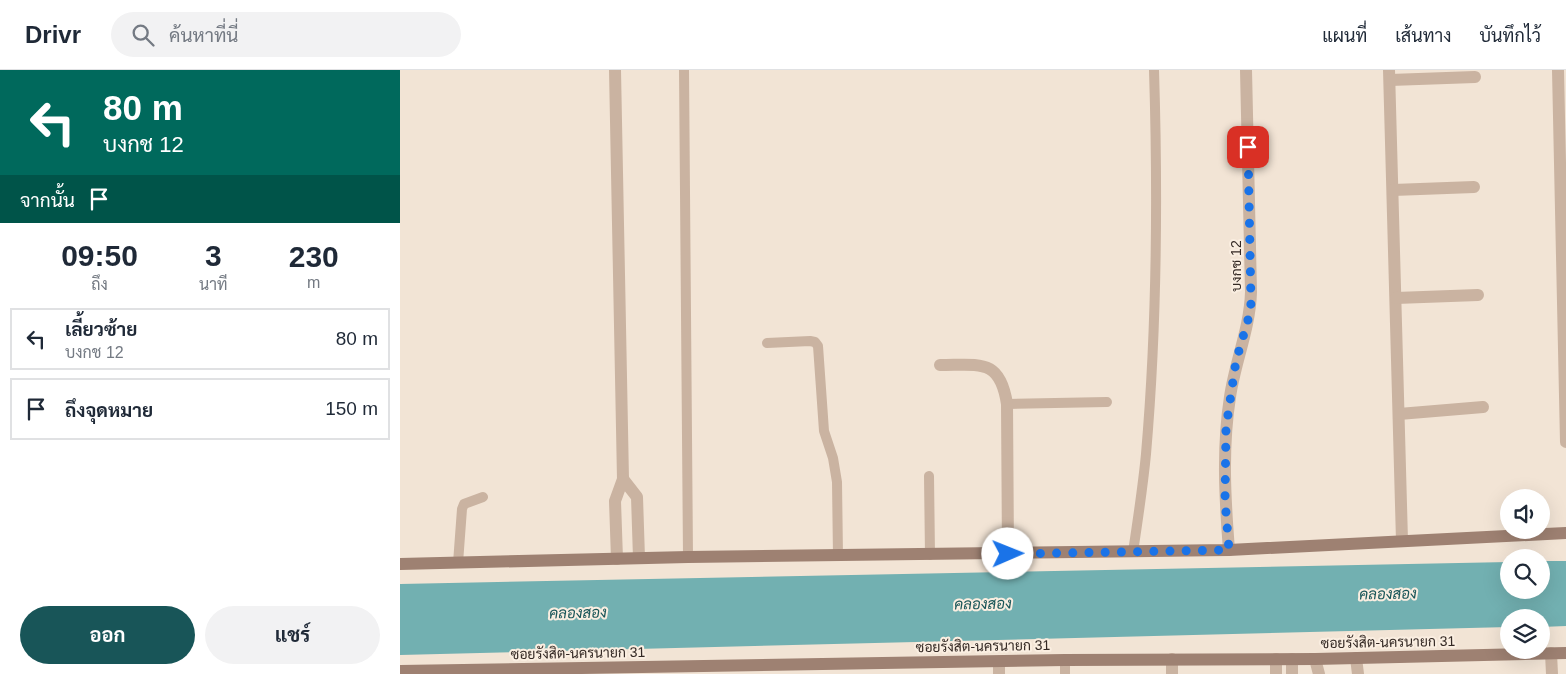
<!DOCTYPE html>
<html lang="th">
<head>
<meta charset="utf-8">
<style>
	body { margin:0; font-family:Helvetica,Sarabun,sans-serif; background:#f2f2f3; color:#1f2937; height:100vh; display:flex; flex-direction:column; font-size:19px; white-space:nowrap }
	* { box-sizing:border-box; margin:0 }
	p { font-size:16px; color:#747a83 }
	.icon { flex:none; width:28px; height:28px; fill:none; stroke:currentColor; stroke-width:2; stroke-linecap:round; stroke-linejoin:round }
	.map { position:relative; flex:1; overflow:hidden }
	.side { display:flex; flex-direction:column; background:#fff; width:400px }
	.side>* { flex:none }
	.banner { background:#00695c; color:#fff; overflow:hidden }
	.fabs { position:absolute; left:1100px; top:419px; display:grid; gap:10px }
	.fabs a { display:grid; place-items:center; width:50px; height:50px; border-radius:50%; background:#fff; box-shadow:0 5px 20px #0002; font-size:25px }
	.pin { position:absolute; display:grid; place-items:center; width:42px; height:42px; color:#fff; margin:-21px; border-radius:10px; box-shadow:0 2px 8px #0006 }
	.me { position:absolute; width:55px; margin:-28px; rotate:89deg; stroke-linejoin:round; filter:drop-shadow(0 0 4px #0008) }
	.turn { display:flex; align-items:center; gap:18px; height:105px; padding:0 20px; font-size:22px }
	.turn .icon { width:65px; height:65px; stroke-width:2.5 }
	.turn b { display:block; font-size:35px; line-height:42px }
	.then { display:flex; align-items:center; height:48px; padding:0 20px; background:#0003; gap:10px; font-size:19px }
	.eta { display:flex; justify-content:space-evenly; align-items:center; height:85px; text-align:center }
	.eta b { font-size:30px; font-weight:700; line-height:35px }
	.cta { display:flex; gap:10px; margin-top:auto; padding:10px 20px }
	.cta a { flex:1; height:58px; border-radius:30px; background:#185558; color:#fff; font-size:20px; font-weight:700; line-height:58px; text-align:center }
	.cta a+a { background:#f2f2f3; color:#1f2937 }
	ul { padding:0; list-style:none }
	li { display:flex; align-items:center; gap:15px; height:62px; margin:0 10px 8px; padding:0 10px; border:2px solid #e0e1e3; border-radius:0px }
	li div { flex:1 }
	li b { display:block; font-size:19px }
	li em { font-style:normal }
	header { display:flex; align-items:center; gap:30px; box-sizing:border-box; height:70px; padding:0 25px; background:#fff; border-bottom:1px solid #e0e1e3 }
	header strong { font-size:24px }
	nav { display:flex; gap:28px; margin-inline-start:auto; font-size:18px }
	.search { width:350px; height:45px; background:#f2f2f3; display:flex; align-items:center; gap:12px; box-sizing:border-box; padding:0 18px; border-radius:28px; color:#747a83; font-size:19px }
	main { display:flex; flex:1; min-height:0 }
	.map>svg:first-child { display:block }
</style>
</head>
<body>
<header>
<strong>Drivr</strong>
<div class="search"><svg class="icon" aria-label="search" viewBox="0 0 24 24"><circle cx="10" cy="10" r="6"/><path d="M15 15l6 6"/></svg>ค้นหาที่นี่</div>
<nav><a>แผนที่</a><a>เส้นทาง</a><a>บันทึกไว้</a></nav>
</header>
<main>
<section class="side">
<div class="banner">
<div class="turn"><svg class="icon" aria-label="left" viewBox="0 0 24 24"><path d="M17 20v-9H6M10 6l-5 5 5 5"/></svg><div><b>80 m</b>บงกช 12</div></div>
<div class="then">จากนั้น<svg class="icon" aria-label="arrive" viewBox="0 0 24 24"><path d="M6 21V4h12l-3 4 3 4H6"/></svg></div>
</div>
<div class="eta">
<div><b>09:50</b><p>ถึง</p></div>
<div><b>3</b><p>นาที</p></div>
<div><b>230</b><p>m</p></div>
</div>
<ul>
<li><svg class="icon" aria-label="left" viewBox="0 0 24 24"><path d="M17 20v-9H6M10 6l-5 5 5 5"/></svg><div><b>เลี้ยวซ้าย</b><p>บงกช 12</p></div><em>80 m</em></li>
<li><svg class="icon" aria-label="arrive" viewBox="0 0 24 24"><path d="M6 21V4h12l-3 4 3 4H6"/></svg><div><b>ถึงจุดหมาย</b></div><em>150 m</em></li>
</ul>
<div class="cta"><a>ออก</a><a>แชร์</a></div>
</section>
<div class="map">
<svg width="1166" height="604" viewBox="0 0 1166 604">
	<rect width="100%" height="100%" fill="#f2e4d5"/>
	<polygon fill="#72b0b1" points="1141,491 1166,491 1166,556 1141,557 1141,548 1109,548 1109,557 0,585 0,514 1109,492 1109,520 1141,520"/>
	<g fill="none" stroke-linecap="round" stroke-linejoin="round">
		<g stroke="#cab3a1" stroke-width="10">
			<polyline points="284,0 288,487"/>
			<polyline points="367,273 410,271 415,272 418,276 424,361 433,388 437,412 438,486"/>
			<polyline points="607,334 707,332"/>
			<polyline points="529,406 530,485"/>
			<path d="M733 482C738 449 743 416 746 384 757 256 758 128 754 0"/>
			<polyline points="58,493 62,439 64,434 83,427"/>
			<polyline points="665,604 665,590"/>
		</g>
		<g stroke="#cab3a1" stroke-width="12">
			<polyline points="215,0 223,409 215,431 217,489"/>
			<polyline points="989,0 1002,471"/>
			<polyline points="1158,0 1166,372"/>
			<polyline points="990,10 1075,7"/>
			<polyline points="993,120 1074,117"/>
			<polyline points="996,228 1078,225"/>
			<path d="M540 295C580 295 600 288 607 334L608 484"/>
			<polyline points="999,344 1083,337"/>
			<polyline points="223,409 237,427 239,488"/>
			<path d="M829 480C825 429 822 378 830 327 835 292 850 258 851 222L846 0"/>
			<polyline points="1151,583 1152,604"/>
			<polyline points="956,588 958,604"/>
			<polyline points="772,589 772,604"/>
			<polyline points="876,589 876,604"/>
			<polyline points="892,589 892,604"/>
			<polyline points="915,589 919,604"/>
			<polyline points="599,592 599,604"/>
		</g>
		<g stroke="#9e8172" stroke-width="12">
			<polyline points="0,494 288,487 829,480 1166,463"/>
			<polyline points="0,601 665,590 915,589 1166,583"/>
		</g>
	</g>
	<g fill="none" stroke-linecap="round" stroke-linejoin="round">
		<polyline stroke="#1a73e8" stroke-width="9" stroke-dasharray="0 16.2" points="608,484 829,480 825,430 826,358 836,291 850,243 851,233 848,77"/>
	</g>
	<g text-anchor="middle" stroke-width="4" stroke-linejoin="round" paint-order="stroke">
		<g font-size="14" fill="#342924" stroke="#faeee1">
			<text transform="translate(836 196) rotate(-90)" y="5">บงกช 12</text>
			<text transform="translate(988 572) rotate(-1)" y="5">ซอยรังสิต-นครนายก 31</text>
			<text transform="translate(583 576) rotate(-1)" y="5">ซอยรังสิต-นครนายก 31</text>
			<text transform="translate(178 583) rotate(-1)" y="5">ซอยรังสิต-นครนายก 31</text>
		</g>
		<g font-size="15" font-style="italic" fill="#185558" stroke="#faeee1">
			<text transform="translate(988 524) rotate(-1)" y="5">คลองสอง</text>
			<text transform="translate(583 534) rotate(-1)" y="5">คลองสอง</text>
			<text transform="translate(178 543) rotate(-1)" y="5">คลองสอง</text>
		</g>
	</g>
</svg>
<div class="fabs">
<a><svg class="icon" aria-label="sound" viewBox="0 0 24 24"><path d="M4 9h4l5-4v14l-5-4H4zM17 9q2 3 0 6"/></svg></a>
<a><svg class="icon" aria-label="search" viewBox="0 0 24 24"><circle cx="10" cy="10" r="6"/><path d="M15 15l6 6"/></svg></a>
<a><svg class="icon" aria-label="layers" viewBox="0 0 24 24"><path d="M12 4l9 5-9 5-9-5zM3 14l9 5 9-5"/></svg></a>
</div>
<div class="pin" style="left:848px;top:77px;background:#d93025"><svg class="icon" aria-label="arrive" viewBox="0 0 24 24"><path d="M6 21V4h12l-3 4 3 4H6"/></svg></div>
<svg class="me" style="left:608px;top:484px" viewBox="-20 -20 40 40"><circle r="19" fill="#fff"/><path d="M0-13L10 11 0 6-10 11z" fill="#1a73e8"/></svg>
</div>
</main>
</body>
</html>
